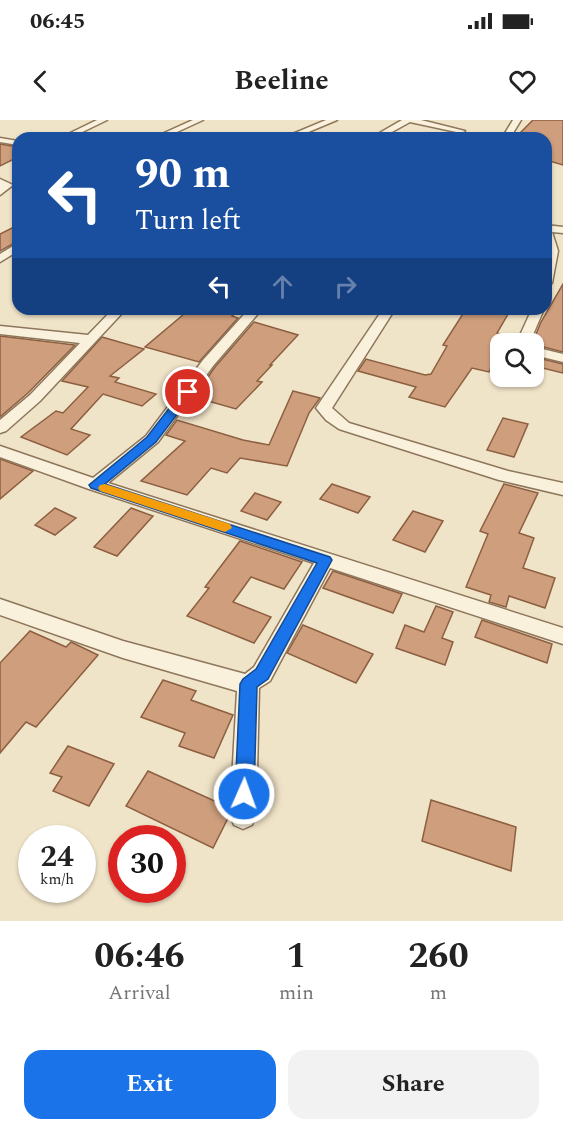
<!DOCTYPE html>
<html lang="en">
<head>
<meta charset="utf-8">
<style>
	body { margin:0; font-family:Spectral,serif; background:#f2f2f2; color:#222; height:100vh; display:flex; flex-direction:column; font-size:22px; white-space:nowrap }
	* { box-sizing:border-box; margin:0 }
	p { font-size:20px; color:#767676 }
	.icon { flex:none; width:33px; height:33px; fill:none; stroke:currentColor; stroke-width:2; stroke-linecap:round; stroke-linejoin:round }
	.map { position:relative; height:801px; overflow:hidden }
	.drawer { display:flex; flex-direction:column; background:#fff; flex:1 }
	.drawer>* { flex:none }
	.guide { position:absolute; left:12px; top:12px; width:540px; height:183px; border-radius:18px; box-shadow:0 2px 4px #0004; background:#1a4fa0; color:#fff; overflow:hidden }
	.fabs { position:absolute; left:490px; top:213px; display:grid; gap:12px }
	.fabs a { display:grid; place-items:center; width:54px; height:54px; border-radius:12px; background:#fff; box-shadow:0 2px 4px #0004; font-size:30px }
	.speed { position:absolute; left:18px; top:705px; display:flex; gap:12px; font-size:30px; font-weight:700; text-align:center }
	.speed>* { display:grid; place-content:center; width:78px; height:78px; border-radius:50%; background:#fff; box-shadow:0 2px 4px #0004; line-height:1 }
	.speed small { font-size:15px; font-weight:400 }
	.speed .limit { border:9px solid #d22; background:#fff; color:#111 }
	.pin { position:absolute; display:grid; place-items:center; width:51px; height:51px; color:#fff; margin:-26px; border:3px solid #fff; border-radius:50%; box-shadow:0 2px 6px #0007 }
	.me { position:absolute; width:66px; margin:-33px; rotate:2deg; stroke-linejoin:round; filter:drop-shadow(0 0 4px #0008) }
	.turn { display:flex; align-items:center; gap:21px; height:126px; padding:0 24px; font-size:27px }
	.turn .icon { width:78px; height:78px; stroke-width:2.5 }
	.turn b { display:block; font-size:42px; line-height:51px }
	.lanes { display:flex; align-items:center; height:57px; padding:0 24px; background:#0003; justify-content:center; gap:30px; direction:ltr }
	.lanes .off { opacity:.35 }
	.eta { display:flex; justify-content:space-evenly; align-items:center; height:102px; text-align:center }
	.eta b { font-size:36px; font-weight:700; line-height:42px }
	.action { display:flex; gap:12px; margin-top:auto; padding:12px 24px }
	.action a { flex:1; height:69px; border-radius:18px; background:#1a73e8; color:#fff; font-size:24px; font-weight:700; line-height:69px; text-align:center }
	.action a+a { background:#f2f2f2; color:#222 }
	.status { display:flex; justify-content:space-between; align-items:center; height:42px; padding:0 30px; background:#fff; direction:ltr }
	.status svg { height:16px; fill:currentColor }
	header { display:flex; justify-content:space-between; align-items:center; height:78px; padding:0 24px; background:#fff; font-size:27px; font-weight:700 }
	.map>svg:first-child { display:block }
</style>
</head>
<body>
<div class="status"><b>06:45</b><svg viewBox="0 0 49 12"><path d="M0 12V9h3v3zM5 12V6h3v6zM10 12V3h3v9zM15 12V0h3v12zM26 1h20v11H26zM47 4h2v5h-2z"/></svg></div>
<header><svg class="icon" aria-label="back" viewBox="0 0 24 24"><path d="M15 5l-7 7 7 7"/></svg>Beeline<svg class="icon" aria-label="heart" viewBox="0 0 24 24"><path d="M12 20l-8-8c-3-5 5-10 8-4 3-6 11-1 8 4z"/></svg></header>
<div class="map">
<svg width="563" height="801" viewBox="0 0 563 801">
	<rect width="100%" height="100%" fill="#f0e4c8"/>
	<g fill="#cf9f7d" stroke="#8d5f41" stroke-width="1.5">
		<polygon points="533,0 563,0 563,45 546,40 546,18 515,18"/>
		<polygon points="0,24 18,27 18,37 0,46"/>
		<polygon points="18,105 18,121 0,131 0,114"/>
		<polygon points="563,164 563,232 532,224 541,202"/>
		<polygon points="190,189 241,189 232,196 238,198 199,242 145,227"/>
		<polygon points="466,189 511,189 497,213 501,214 501,227 489,252 472,248 445,287 409,277 416,267 358,251 366,239 425,255 431,254 447,226 443,225"/>
		<polygon points="254,202 298,215 270,245 272,245 257,261 262,262 236,289 194,277 215,247"/>
		<polygon points="0,216 75,225 28,273 0,297"/>
		<polygon points="102,217 144,229 110,256 119,258 115,262 156,274 142,286 103,274 71,309 90,315 67,335 21,317 56,291 63,293 88,267 62,261"/>
		<polygon points="534,237 563,244 563,253 534,246"/>
		<polygon points="293,271 320,278 309,293 287,346 240,338 227,353 211,348 187,375 141,361 185,321 166,315 177,300 243,320 269,325"/>
		<polygon points="503,298 528,304 514,337 487,330"/>
		<polygon points="0,339 33,351 0,379"/>
		<polygon points="332,364 370,377 358,393 320,379"/>
		<polygon points="504,364 538,373 519,413 534,418 523,448 555,458 545,488 509,476 506,487 489,482 491,475 466,467 488,414 480,411"/>
		<polygon points="255,373 281,382 267,400 241,391"/>
		<polygon points="55,388 76,398 55,415 35,405"/>
		<polygon points="131,388 153,396 117,436 94,427"/>
		<polygon points="413,391 443,401 425,432 393,420"/>
		<polygon points="240,421 302,442 284,469 251,457 233,482 271,497 254,523 187,496 209,468 205,467"/>
		<polygon points="333,451 402,474 393,493 323,468"/>
		<polygon points="436,486 453,492 442,518 453,522 445,545 396,528 405,505 424,512"/>
		<polygon points="482,500 552,524 547,543 475,517"/>
		<polygon points="303,505 373,534 356,563 287,533"/>
		<polygon points="30,511 66,527 71,522 98,535 36,607 26,602 0,633 0,543"/>
		<polygon points="163,560 196,571 191,580 233,595 214,638 179,626 185,613 141,597"/>
		<polygon points="68,626 114,644 89,686 53,671 62,657 50,653"/>
		<polygon points="148,651 228,687 228,698 213,728 126,686"/>
		<polygon points="431,680 516,707 511,751 422,721"/>
	</g>
	<g fill="none" stroke-linecap="round" stroke-linejoin="round">
		<defs>
			<g id="minor">
				<polygon points="97,0 107,0 70,18 60,18"/>
				<polygon points="193,0 203,0 164,18 153,18"/>
				<polygon points="326,0 337,0 294,18 283,18"/>
				<polygon points="402,0 421,0 465,11 461,13 410,2 381,18 371,18"/>
				<polygon points="513,0 521,0 510,18 502,18"/>
				<polygon points="0,18 18,21 18,25 0,22"/>
				<polygon points="0,59 13,65 0,75"/>
				<polygon points="546,105 563,107 563,113 552,112 558,131 552,163 546,167"/>
				<polygon points="18,123 18,131 0,142 0,134"/>
				<polygon points="113,189 126,189 40,281 6,311 0,313 0,300 30,275 80,223 0,214 0,206 88,215"/>
				<polygon points="249,189 262,189 213,246 158,322 108,363 563,508 563,524 330,448 270,561 259,568 256,696 252,705 243,709 234,705 230,696 237,571 123,538 0,495 0,479 123,521 245,554 254,547 314,443 89,369 0,337 0,326 93,358 146,316 203,240"/>
				<polygon points="383,189 395,189 332,288 349,303 508,351 563,363 563,375 499,360 339,309 326,300 316,288"/>
				<polygon points="532,189 544,189 529,224 516,224"/>
				<polygon points="534,227 563,234 563,242 534,235"/>
			</g>
		</defs>
		<use href="#minor" stroke="#8d765c" stroke-width="3"/>
		<use href="#minor" fill="#faf1dc" fill-rule="evenodd"/>
	</g>
	<polygon fill="#1a73e8" stroke="#114b97" stroke-width="1.5" points="188,268 194,272 156,322 105,364 330,437 332,440 268,559 257,567 254,674 251,681 244,683 237,681 235,674 240,564 243,559 256,549 317,443 91,368 89,365 147,317 184,269"/>
	<polygon fill="#f59e0b" points="105,364 230,404 232,408 225,412 100,371 98,368 100,365"/>
</svg>
<div class="fabs">
<a><svg class="icon" aria-label="search" viewBox="0 0 24 24"><circle cx="10" cy="10" r="6"/><path d="M15 15l6 6"/></svg></a>
</div>
<div class="speed"><div>24<small>km/h</small></div><div class="limit">30</div></div>
<div class="pin" style="left:188px;top:272px;background:#d93025"><svg class="icon" aria-label="arrive" viewBox="0 0 24 24"><path d="M6 21V4h12l-3 4 3 4H6"/></svg></div>
<svg class="me" style="left:244px;top:674px" viewBox="-20 -20 40 40"><circle r="17" fill="#1a73e8" stroke="#fff" stroke-width="3"/><path d="M0-11L8 9 0 5-8 9z" fill="#fff"/></svg>
<div class="guide">
<div class="turn"><svg class="icon" aria-label="left" viewBox="0 0 24 24"><path d="M17 20v-9H6M10 6l-5 5 5 5"/></svg><div><b>90 m</b>Turn left</div></div>
<div class="lanes"><svg class="icon" aria-label="left" viewBox="0 0 24 24"><path d="M17 20v-9H6M10 6l-5 5 5 5"/></svg><svg class="icon off" aria-label="ahead" viewBox="0 0 24 24"><path d="M12 20V5M6 11l6-6 6 6"/></svg><svg class="icon off" aria-label="right" viewBox="0 0 24 24"><path d="M7 20v-9h11M14 6l5 5-5 5"/></svg></div>
</div>
</div>
<section class="drawer">
<div class="eta">
<div><b>06:46</b><p>Arrival</p></div>
<div><b>1</b><p>min</p></div>
<div><b>260</b><p>m</p></div>
</div>
<div class="action"><a>Exit</a><a>Share</a></div>
</section>
</body>
</html>
